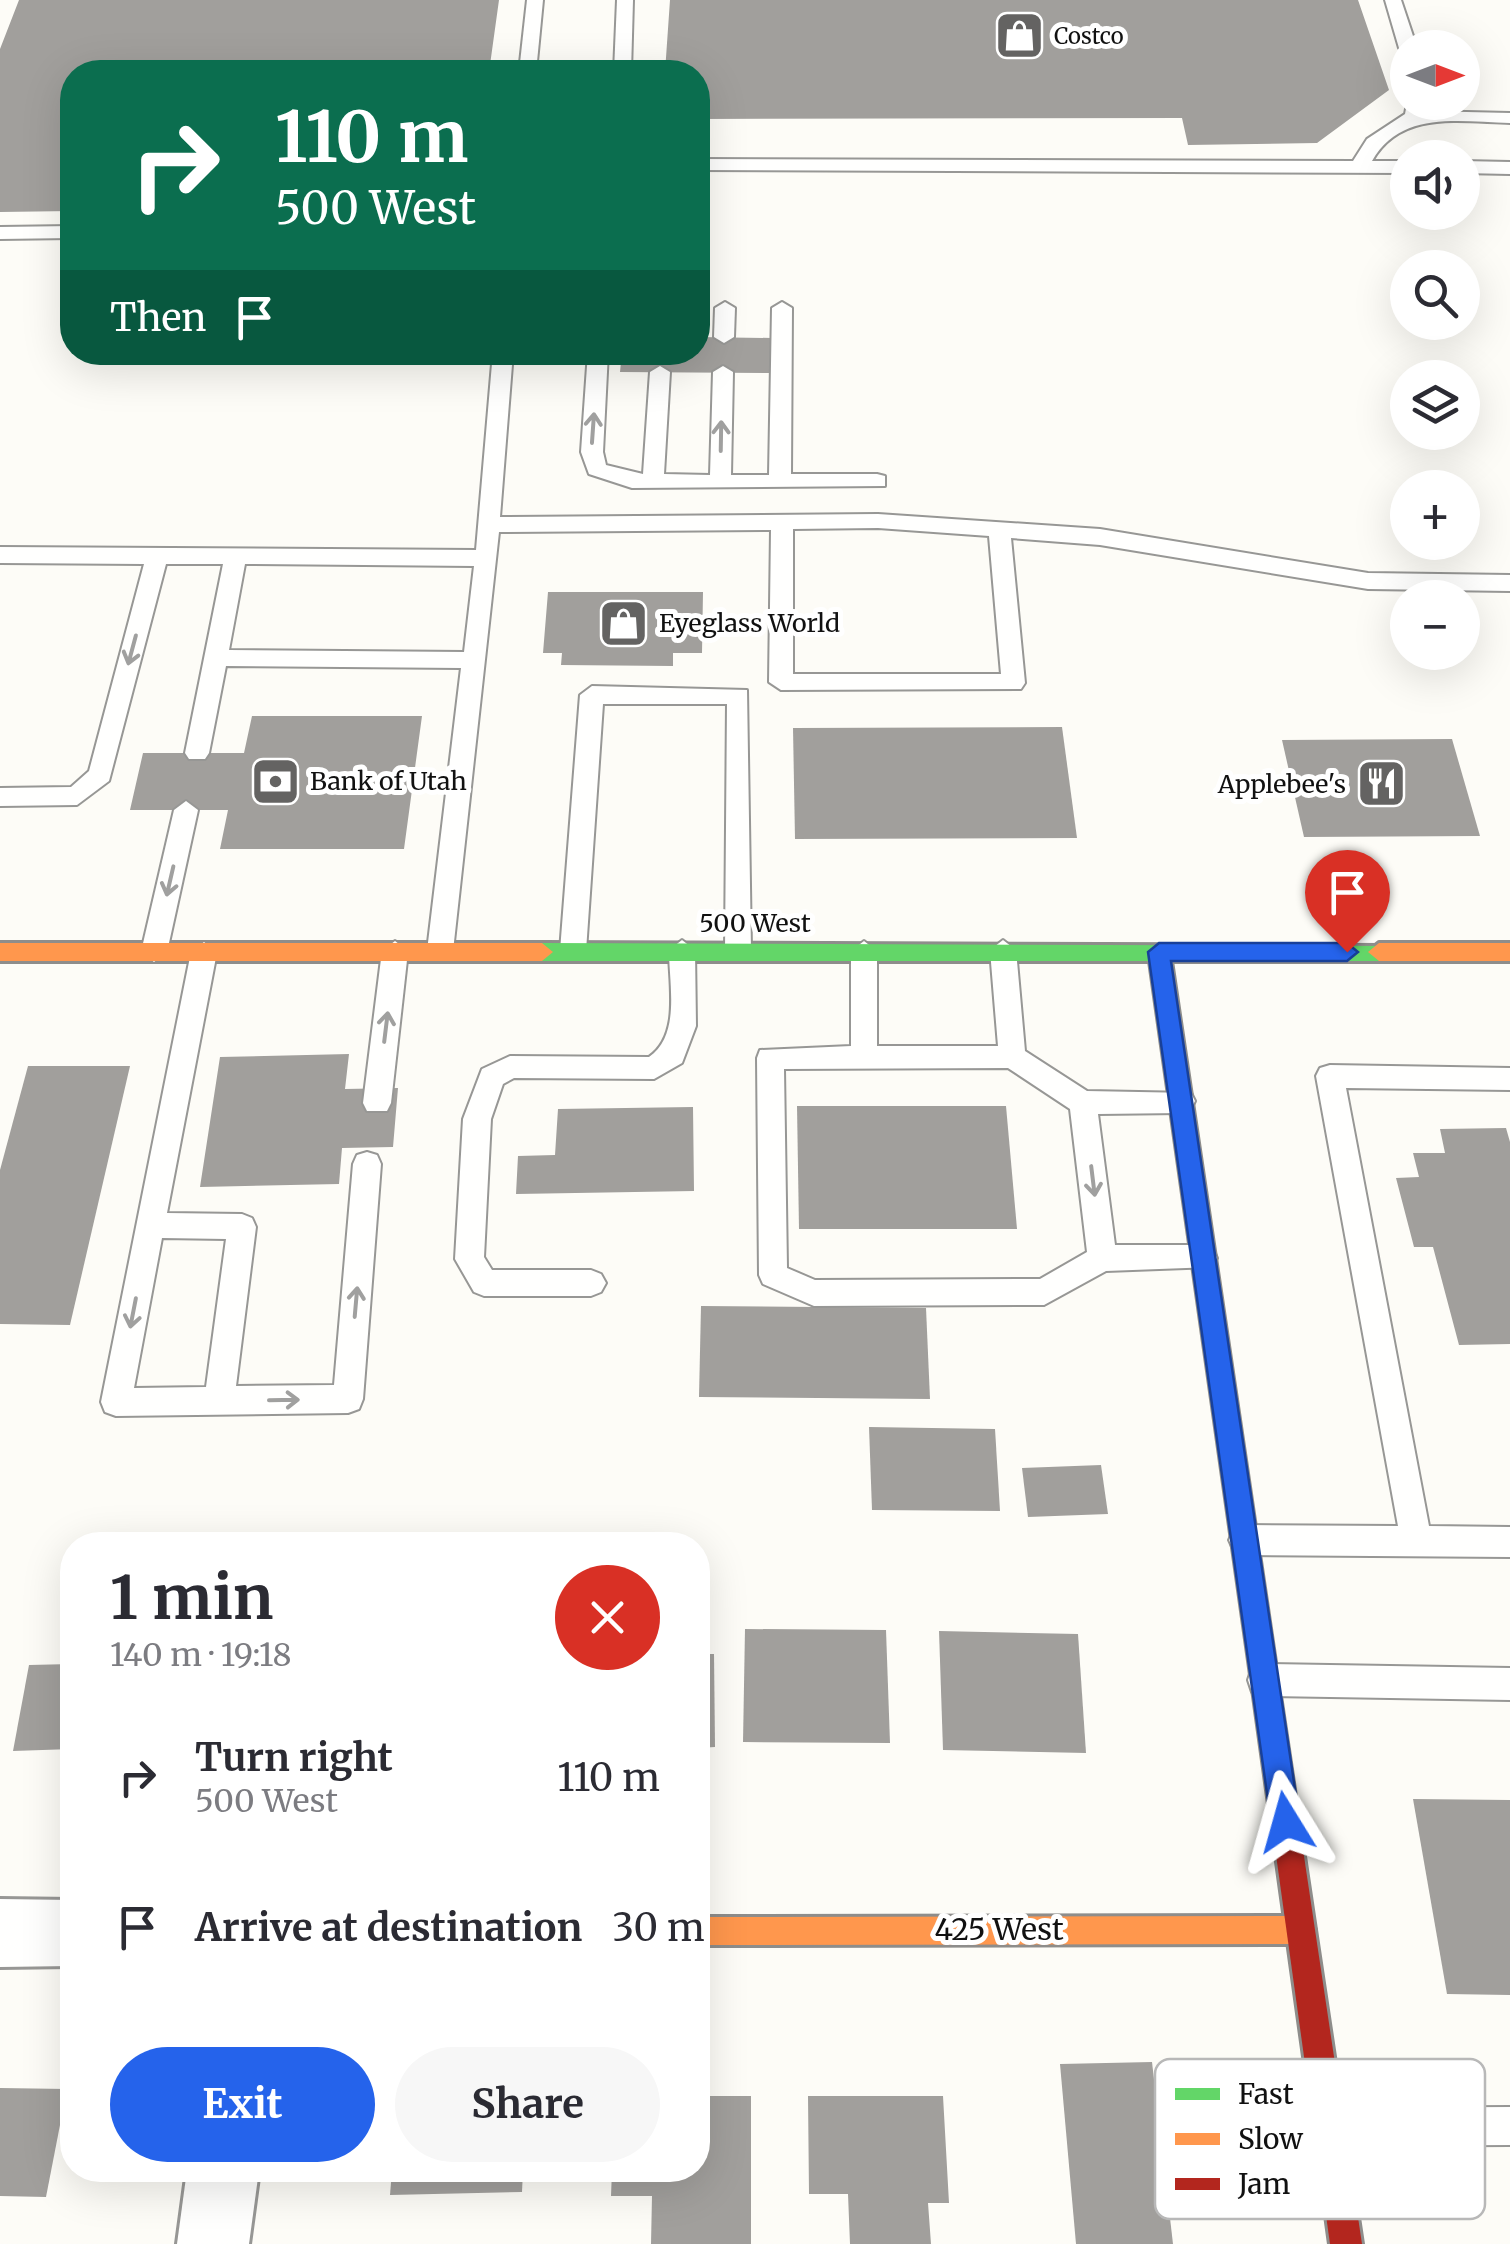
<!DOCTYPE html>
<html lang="en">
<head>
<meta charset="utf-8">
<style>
	body { margin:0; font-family:Merriweather,serif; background:#f7f7f7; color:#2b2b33; height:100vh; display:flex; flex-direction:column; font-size:38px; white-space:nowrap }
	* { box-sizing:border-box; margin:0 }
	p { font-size:32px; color:#7c7c81 }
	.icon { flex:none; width:55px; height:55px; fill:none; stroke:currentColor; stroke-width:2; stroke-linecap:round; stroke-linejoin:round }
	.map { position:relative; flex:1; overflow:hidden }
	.side { position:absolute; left:60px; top:1532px; width:650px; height:650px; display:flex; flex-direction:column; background:#fff; border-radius:40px; box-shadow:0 10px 40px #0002 }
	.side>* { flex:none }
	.banner { position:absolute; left:60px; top:60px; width:650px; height:305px; border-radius:40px; box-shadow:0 10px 40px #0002; background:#0b6e4f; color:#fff; overflow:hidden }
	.needle { width:65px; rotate:90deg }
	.buttons { position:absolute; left:1390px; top:30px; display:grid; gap:20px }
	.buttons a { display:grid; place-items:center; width:90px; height:90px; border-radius:50%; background:#fff; box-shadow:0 10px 40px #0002; font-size:50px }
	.pin { position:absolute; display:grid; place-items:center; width:85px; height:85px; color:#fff; margin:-102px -42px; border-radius:50% 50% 50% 0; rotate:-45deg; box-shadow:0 0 10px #0007 }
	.pin .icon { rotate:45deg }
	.me { position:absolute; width:110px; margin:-55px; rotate:352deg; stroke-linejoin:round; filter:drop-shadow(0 0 8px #0008) }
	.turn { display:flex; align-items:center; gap:35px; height:210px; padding:0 50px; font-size:45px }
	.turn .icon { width:130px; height:130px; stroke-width:2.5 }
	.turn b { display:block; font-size:70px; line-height:85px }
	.then { display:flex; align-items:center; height:95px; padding:0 50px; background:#0003; gap:20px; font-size:38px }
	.round { display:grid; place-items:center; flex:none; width:105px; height:105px; border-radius:52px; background:#f7f7f7 }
	.summary { display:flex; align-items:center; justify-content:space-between; height:170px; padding:0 50px }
	h1 { font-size:60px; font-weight:700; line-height:75px }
	.cta { display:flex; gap:20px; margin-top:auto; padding:20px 50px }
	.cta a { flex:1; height:115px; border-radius:60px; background:#2563eb; color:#fff; font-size:40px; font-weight:700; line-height:115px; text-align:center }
	.cta a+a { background:#f7f7f7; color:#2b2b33 }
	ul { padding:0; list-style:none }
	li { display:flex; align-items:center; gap:30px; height:150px; padding:0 50px }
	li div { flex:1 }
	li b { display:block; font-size:38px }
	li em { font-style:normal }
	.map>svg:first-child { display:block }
</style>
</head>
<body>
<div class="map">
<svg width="1510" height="2244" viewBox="0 0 1510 2244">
	<rect width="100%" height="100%" fill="#fdfcf7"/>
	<g fill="#a19f9c">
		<polygon points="19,0 499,0 489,72 72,72 72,211 0,212 0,49"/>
		<polygon points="670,0 1358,0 1389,90 1317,143 1188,145 1182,118 698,119 698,72 665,72"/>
		<polygon points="698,337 772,338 771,373 620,372 622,352 698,352"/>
		<polygon points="548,592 703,592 702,653 673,653 673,666 561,665 562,653 543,653"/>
		<polygon points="252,716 422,716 404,849 220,849 228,810 130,810 143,753 244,753"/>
		<polygon points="1062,727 1077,838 795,839 793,728"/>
		<polygon points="1452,739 1480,836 1304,837 1282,740"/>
		<polygon points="349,1054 345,1089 398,1088 393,1147 342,1148 339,1184 200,1187 220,1057"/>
		<polygon points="28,1066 130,1066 70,1325 0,1324 0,1170"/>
		<polygon points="797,1106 1006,1106 1017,1229 799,1229"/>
		<polygon points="693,1107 694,1191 516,1194 518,1156 555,1155 558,1109"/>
		<polygon points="1506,1128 1510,1142 1510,1344 1459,1345 1433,1247 1414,1247 1396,1178 1419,1177 1413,1153 1445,1153 1440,1129"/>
		<polygon points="701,1306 926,1308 930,1399 699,1397"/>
		<polygon points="869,1427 995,1429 1000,1511 872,1510"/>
		<polygon points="1101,1465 1108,1514 1028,1517 1022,1468"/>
		<polygon points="745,1629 886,1630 890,1743 743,1742"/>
		<polygon points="939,1631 1078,1634 1086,1753 943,1750"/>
		<polygon points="698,1654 714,1654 715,1747 698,1748"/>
		<polygon points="72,1664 72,1749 13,1751 29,1665"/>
		<polygon points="1413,1799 1510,1800 1510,1995 1447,1994"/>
		<polygon points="1152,2062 1173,2244 1076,2244 1060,2064"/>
		<polygon points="0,2088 67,2089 46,2197 0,2196"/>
		<polygon points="698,2096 751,2096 751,2244 651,2244 652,2196 611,2196 612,2170 698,2170"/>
		<polygon points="808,2096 943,2096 949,2203 928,2203 931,2244 850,2244 848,2194 809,2194"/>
		<polygon points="392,2170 523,2170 522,2192 390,2195"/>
	</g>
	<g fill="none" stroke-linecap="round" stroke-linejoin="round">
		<defs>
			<g id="lane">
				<polygon points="527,0 543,0 536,72 519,72"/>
				<polygon points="617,0 633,0 631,72 614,72"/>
				<polygon points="1385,0 1401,0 1417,48 1408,48 1408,53 1399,48"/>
				<path d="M1408 98V102H1423V111L1510 113V123C1459 122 1401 110 1372 161H1408V173L698 170V159L1353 161 1367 139 1405 114Z"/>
				<polygon points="1462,161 1510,162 1510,174 1462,173"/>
				<polygon points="72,226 72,238 0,239 0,227"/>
				<polygon points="725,302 735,308 734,337 724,343 714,337 715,308"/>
				<polygon points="782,302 792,308 791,474 877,474 885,476 885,486 632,488 589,474 581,452 588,352 608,352 603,452 606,465 643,474 650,372 660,366 670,372 664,474 710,475 713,372 723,366 733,372 731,475 769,475 772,308"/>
				<path d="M493 352H513L500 517 878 514 1100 529 1368 573 1510 575V591L1368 589 1100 545 1011 538 1025 683 1021 689 781 690 769 682 771 530 499 532 453 951 440 961 427 951 461 668 226 666 209 753 205 759H189L185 753 223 564H166L109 781 77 805 0 806V788L71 787 89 771 144 564 0 563V547L476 550ZM878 528 989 536 1001 674H793V529ZM245 564 474 566 464 652 229 650Z"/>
				<polygon points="592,686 747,690 751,950 747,957 729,957 725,950 727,704 603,704 586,951 582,958 564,958 560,951 580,695"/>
				<polygon points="186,801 198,810 167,952 154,962 141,952 174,810"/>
				<path d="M682 940 695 950 696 1026 682 1063 654 1079 514 1078 503 1084 491 1119 484 1257 492 1270H591L601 1274 606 1283 601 1292 591 1296H484L474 1292 455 1259 463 1119 482 1069 510 1056 649 1057C681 1035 669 984 669 950Z"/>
				<path d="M1003 940 1016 950 1025 1051 1087 1091 1191 1093 1195 1101 1191 1109 1181 1113 1098 1114 1115 1245H1203L1213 1249 1217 1258 1213 1267 1106 1271 1044 1305 814 1306 763 1284 759 1275 757 1058 760 1050 851 1046V951L864 941 877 951V1046H998L990 950ZM1008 1068 1070 1109 1087 1252 1040 1279 815 1280 787 1268 784 1069Z"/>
				<polygon points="395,941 408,951 391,1103 387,1111 367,1111 363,1103 382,951"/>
				<path d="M204 942 217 952 167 1213 242 1214 252 1218 256 1227 236 1386 334 1385 353 1164 357 1155 367 1152 377 1155 381 1164 363 1399 359 1409 348 1413 116 1416 105 1412 101 1402 191 952ZM162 1238 226 1239 206 1387 134 1388Z"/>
				<polygon points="1330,1065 1510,1068 1510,1090 1346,1088 1429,1526 1510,1527 1510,1557 1245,1555 1234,1551 1229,1540 1234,1529 1245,1525 1398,1526 1316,1076 1320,1068"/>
				<polygon points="1264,1664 1510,1668 1510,1700 1264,1696 1252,1692 1248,1680 1252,1668"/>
				<polygon points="1510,2107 1510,2145 1332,2146 1319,2140 1313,2127 1319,2114 1332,2108"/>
			</g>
			<g id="street">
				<polygon points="0,1899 72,1900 72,1966 0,1967"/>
				<polygon points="187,2170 259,2170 249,2244 177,2244"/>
			</g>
			<polygon id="fast" points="542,943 1386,946 1390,952 1386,958 1379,961 1171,961 1279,1689 1276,1699 1266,1702 1256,1699 1253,1689 1150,961 542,961 531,952"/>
			<g id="slow">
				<polygon points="0,943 542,943 553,952 542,961 0,961"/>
				<polygon points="1379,943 1510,943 1510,961 1379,961 1368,952"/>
				<polygon points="1301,1916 1311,1920 1315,1930 1311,1940 1301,1944 698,1945 698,1917"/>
			</g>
			<polygon id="jam" points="1266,1676 1276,1679 1279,1689 1362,2244 1330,2244 1253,1689 1256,1679"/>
		</defs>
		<use href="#lane" stroke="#979795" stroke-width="4"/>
		<use href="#street" stroke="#979795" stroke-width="6"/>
		<use href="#fast" stroke="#8e8d8b" stroke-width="6"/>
		<use href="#slow" stroke="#8e8d8b" stroke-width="6"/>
		<use href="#jam" stroke="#8e8d8b" stroke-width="6"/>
		<use href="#lane" fill="#fffffe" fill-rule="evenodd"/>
		<use href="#street" fill="#fffffe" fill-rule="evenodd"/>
		<use href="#fast" fill="#63d668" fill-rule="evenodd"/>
		<use href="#slow" fill="#ff974d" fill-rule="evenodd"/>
		<use href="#jam" fill="#b3261e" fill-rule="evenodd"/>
	</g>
	<defs><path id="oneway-shaft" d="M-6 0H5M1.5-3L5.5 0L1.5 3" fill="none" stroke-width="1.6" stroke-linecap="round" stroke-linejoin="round" transform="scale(2.5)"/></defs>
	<g stroke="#a0a09f">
		<use href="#oneway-shaft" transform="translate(593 428) rotate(-86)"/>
		<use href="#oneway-shaft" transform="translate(721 436) rotate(-89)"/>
		<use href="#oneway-shaft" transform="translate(132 650) rotate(105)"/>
		<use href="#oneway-shaft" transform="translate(170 881) rotate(103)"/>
		<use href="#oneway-shaft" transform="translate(386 1027) rotate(-83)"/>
		<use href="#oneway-shaft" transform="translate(1093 1181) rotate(83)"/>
		<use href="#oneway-shaft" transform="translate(356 1302) rotate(-85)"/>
		<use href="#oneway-shaft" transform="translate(133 1313) rotate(101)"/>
		<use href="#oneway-shaft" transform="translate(284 1400) rotate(-1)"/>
	</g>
	<polygon fill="#2563eb" stroke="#184099" stroke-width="2.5" points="1159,943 1347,943 1358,952 1347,961 1171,961 1300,1822 1295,1832 1286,1837 1276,1832 1271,1822 1148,952"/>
	<defs>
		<symbol id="shop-square" viewBox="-11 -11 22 22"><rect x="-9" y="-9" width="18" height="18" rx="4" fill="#646362" stroke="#fff"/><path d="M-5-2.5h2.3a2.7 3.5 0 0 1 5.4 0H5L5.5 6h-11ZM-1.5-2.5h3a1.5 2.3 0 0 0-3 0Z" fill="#fff"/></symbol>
		<symbol id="bank-square" viewBox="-11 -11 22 22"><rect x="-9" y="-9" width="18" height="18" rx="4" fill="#646362" stroke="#fff"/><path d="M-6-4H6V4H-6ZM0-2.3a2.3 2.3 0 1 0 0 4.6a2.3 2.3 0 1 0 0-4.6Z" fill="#fff"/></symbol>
		<symbol id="restaurant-square" viewBox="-11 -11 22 22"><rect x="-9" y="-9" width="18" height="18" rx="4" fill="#646362" stroke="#fff"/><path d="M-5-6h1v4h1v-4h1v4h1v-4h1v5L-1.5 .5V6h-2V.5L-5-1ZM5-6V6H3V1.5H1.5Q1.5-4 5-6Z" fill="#fff"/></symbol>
	</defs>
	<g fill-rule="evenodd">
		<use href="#shop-square" x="992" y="8" width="55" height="55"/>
		<use href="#shop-square" x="596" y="596" width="55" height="55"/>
		<use href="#bank-square" x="248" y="754" width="55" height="55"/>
		<use href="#restaurant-square" x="1354" y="756" width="55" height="55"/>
	</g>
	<g text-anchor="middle" stroke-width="10" stroke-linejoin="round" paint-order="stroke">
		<g font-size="22" fill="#111" stroke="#fff" text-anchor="start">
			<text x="1054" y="44">Costco</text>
		</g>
		<g font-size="25" fill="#111" stroke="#fff" text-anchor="start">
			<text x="659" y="632">Eyeglass World</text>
			<text x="310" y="790">Bank of Utah</text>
			<text x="1346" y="793" text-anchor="end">Applebee's</text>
		</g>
		<g font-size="25" fill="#111" stroke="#fff">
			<text x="755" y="932">500 West</text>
		</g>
		<g font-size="30" fill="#111" stroke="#fff">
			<text x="999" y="1940">425 West</text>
		</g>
	</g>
	<rect x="1155" y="2059" width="330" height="160" rx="15" fill="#fff" stroke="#b8b8b8" stroke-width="2.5"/>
	<rect x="1175" y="2088" width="45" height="12" fill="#63d668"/>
	<rect x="1175" y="2133" width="45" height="12" fill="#ff974d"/>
	<rect x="1175" y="2178" width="45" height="12" fill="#b3261e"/>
	<g font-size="28" fill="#111">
		<text x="1238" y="2104">Fast</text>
		<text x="1238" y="2149">Slow</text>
		<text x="1238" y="2194">Jam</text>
	</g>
</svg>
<div class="buttons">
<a><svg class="needle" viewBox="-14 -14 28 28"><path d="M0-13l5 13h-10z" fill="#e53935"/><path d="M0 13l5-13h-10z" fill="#7c7c81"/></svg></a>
<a><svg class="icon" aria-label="sound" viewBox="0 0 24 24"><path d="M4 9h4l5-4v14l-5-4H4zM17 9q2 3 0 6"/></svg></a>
<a><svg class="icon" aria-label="search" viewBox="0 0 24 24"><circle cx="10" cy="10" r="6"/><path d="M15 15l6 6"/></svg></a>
<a><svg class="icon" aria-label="layers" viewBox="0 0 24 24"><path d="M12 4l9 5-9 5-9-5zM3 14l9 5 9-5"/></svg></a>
<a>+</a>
<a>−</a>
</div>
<div class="pin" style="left:1347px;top:952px;background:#d93025"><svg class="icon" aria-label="arrive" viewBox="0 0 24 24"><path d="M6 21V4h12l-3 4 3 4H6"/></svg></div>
<svg class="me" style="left:1286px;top:1822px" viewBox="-20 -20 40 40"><path d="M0-17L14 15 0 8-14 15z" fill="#2563eb" stroke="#fff" stroke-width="4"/></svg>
<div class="banner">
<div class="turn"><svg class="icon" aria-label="right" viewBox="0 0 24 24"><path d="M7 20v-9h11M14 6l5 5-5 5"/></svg><div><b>110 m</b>500 West</div></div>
<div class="then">Then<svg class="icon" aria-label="arrive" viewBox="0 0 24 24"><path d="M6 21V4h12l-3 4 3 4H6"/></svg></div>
</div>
<section class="side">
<div class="summary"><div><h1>1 min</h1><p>140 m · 19:18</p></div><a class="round" style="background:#d93025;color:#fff"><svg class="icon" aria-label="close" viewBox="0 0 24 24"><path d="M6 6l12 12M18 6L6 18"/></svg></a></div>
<ul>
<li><svg class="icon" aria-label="right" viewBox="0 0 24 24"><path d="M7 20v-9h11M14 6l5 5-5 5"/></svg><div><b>Turn right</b><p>500 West</p></div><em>110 m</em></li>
<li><svg class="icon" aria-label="arrive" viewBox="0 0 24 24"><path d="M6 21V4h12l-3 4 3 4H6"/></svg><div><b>Arrive at destination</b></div><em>30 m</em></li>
</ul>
<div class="cta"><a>Exit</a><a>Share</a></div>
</section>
</div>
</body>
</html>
